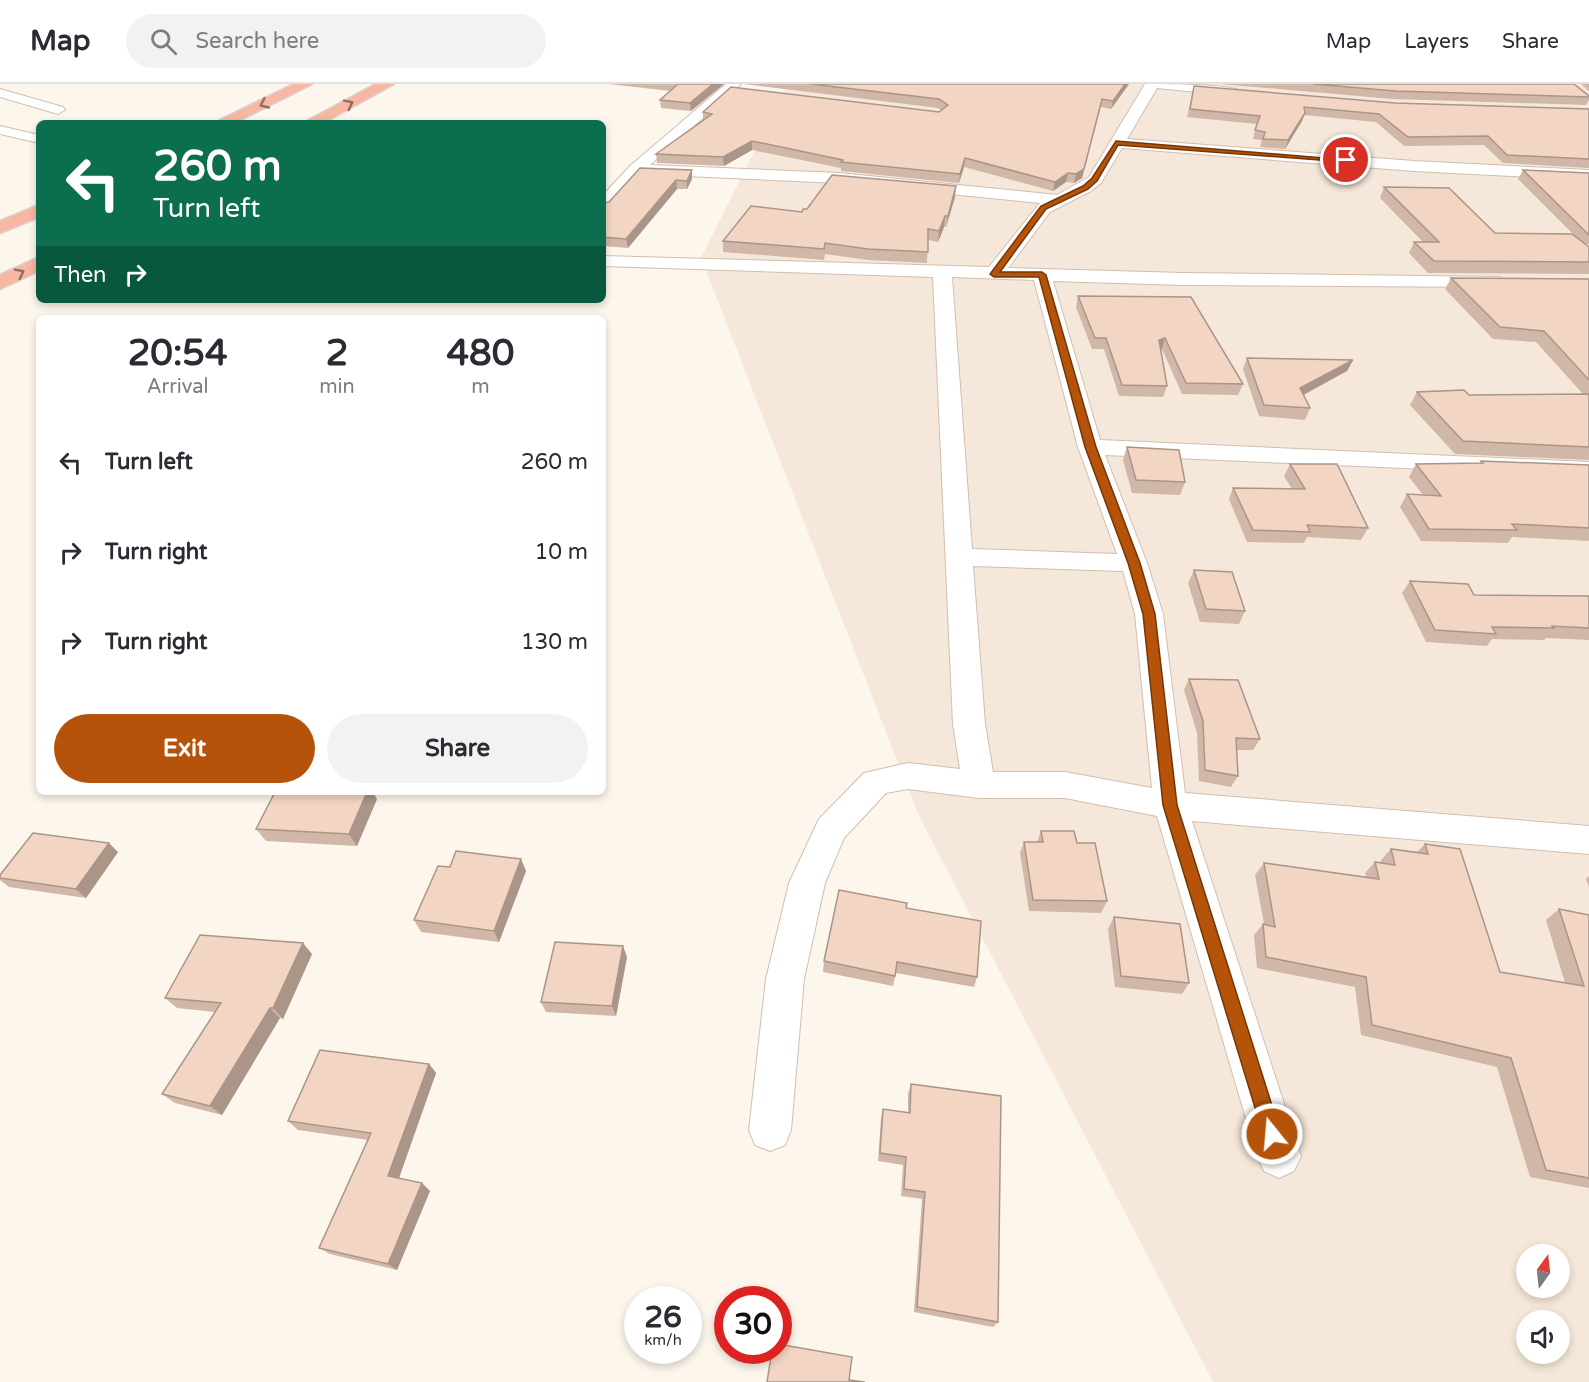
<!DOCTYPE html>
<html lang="en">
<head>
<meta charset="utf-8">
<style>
	body { margin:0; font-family:"Varela Round",sans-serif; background:#f2f2f3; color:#2b2b33; height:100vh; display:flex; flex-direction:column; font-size:22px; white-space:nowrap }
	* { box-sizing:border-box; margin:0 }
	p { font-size:20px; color:#7c7c81 }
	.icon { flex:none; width:33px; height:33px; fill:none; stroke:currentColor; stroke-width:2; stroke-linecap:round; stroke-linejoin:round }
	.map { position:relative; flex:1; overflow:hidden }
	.side { position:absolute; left:36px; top:231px; width:570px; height:480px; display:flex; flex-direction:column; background:#fff; border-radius:9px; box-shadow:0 3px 9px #0003 }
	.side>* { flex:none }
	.guide { position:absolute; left:36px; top:36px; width:570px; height:183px; border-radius:9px; box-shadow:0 3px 9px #0003; background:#0b6e4f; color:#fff; overflow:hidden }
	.needle { width:39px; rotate:15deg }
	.buttons { position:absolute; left:1516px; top:1160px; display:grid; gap:12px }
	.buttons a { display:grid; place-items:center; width:54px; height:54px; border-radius:50%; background:#fff; box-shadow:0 3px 9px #0003; font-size:30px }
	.speed { position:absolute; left:624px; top:1202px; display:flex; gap:12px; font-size:30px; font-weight:700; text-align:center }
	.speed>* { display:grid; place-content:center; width:78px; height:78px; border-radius:50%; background:#fff; box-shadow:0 3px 9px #0003; line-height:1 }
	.speed small { font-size:15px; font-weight:400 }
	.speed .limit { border:9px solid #d22; background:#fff; color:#111 }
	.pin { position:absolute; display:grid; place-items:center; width:51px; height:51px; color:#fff; margin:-26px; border:3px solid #fff; border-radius:50%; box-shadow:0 2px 6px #0007 }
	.me { position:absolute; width:66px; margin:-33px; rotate:343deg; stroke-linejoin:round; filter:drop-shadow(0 0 4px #0008) }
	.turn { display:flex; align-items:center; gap:21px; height:126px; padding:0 18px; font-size:27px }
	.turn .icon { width:78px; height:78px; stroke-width:2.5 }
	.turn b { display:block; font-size:42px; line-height:51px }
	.then { display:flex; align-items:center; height:57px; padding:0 18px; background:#0003; gap:12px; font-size:22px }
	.eta { display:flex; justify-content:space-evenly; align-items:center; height:102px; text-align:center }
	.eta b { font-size:36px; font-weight:700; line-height:42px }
	.action { display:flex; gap:12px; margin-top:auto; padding:12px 18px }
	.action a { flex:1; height:69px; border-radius:36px; background:#b45309; color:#fff; font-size:24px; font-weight:700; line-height:69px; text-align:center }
	.action a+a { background:#f2f2f3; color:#2b2b33 }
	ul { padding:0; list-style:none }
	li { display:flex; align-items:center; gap:18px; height:90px; padding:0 18px }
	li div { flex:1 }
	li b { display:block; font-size:22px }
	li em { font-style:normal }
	header { display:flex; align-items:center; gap:36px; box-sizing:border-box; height:84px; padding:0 30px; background:#fff; border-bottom:2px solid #e1e1e2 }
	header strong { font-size:28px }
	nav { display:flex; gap:33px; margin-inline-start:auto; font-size:21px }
	.search { width:420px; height:54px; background:#f2f2f3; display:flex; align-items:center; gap:15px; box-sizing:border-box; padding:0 21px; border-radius:33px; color:#7c7c81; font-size:22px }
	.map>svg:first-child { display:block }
</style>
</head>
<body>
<header>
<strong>Map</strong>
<div class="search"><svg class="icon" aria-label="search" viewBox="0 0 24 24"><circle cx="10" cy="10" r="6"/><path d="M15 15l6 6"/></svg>Search here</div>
<nav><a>Map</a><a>Layers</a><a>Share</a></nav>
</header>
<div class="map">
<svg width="1589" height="1298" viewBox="0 0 1589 1298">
	<rect width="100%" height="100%" fill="#fdf6ec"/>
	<path fill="#f5e8da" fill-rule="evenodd" d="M788 0H1589V1298H1213L918 730 701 174ZM1527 1170H1560V1203H1527ZM1527 1236H1560V1269H1527Z"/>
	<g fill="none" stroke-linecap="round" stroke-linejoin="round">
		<defs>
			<g id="street">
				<path d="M726 0H741L650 81 839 89 1057 111 1089 93 1145 0C1164 0 1233 0 1244 8L1237 12 1157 4 1127 55 1414 77 1589 86V96L1414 87 1122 64 1101 99 1091 107 1050 128 1008 184 1183 189 1500 193 1502 197 1500 201 1493 203 1183 201 1053 197 1100 356 1589 378V392L1105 371 1147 479 1163 530 1185 709 1589 742V770L1192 737 1301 1072 1294 1087 1279 1094 1264 1087 1257 1072 1157 732 1065 714H979L908 705 886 709 844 754 825 799 804 895 791 1046 785 1061 770 1067 755 1061 749 1046 766 895 789 799 819 735 864 689 908 679 960 685 953 640 933 193 603 182V172L989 183 1040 119 839 99 640 90 609 125 603 126V111L630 82ZM952 193 1034 196 1078 363 1117 470 972 465ZM973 482 1123 487 1135 530 1152 704 1065 688H993L985 640Z"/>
				<polygon points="0,5 63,23 65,26 58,30 0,13"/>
				<polygon points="0,42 39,51 39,59 0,50"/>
			</g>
			<g id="highway">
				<polygon points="294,0 312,0 234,39 214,39"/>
				<polygon points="376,0 394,0 323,39 303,39"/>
				<polygon points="39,121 39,133 0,149 0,137"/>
				<polygon points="39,173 39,187 0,205 0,191"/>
			</g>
		</defs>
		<use href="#street" stroke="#d1beb0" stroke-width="2"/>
		<use href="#highway" stroke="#dad1cd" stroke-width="3"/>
		<use href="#street" fill="#fff" fill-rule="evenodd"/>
		<use href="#highway" fill="#f7b7a3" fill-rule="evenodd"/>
	</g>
	<g fill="#d1b7a8">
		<polygon points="609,0 724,0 691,27 661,24 660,16 670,7"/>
		<polygon points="744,0 1129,0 1111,25 1101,23 1082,94 1074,99 1066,98 1053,107 964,83 959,99 841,87 841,84 752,66 724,82 657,79 656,70 703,36 703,28 939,28 941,26 938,24"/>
		<polygon points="1220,0 1574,0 1589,12 1589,16 1586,21 1392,15"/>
		<polygon points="1581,0 1589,0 1589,7"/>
		<polygon points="1194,2 1395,19 1589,25 1589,84 1503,79 1484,61 1404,62 1376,38 1304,31 1302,37 1285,65 1260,63 1262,56 1253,55 1257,40 1187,33"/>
		<polygon points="692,86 692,95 687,105 677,105 628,164 603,162 603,119 609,118"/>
		<polygon points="1523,86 1589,89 1589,160 1585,160 1589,163 1589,190 1428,189 1409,169 1414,158 1423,158 1380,114 1384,103 1495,149 1578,155 1518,95"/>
		<polygon points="955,113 946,143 944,143 938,158 928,156 927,179 868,176 825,170 824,176 723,168 723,157 802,128 807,125"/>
		<polygon points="1451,194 1589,195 1589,376 1455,370 1410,321 1417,308 1469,311 1583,310 1536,258 1493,255 1445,205"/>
		<polygon points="1078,212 1191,213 1243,300 1238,311 1182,310 1162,265 1161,265 1167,302 1163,313 1119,312 1104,265 1092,265 1076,223"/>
		<polygon points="1247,274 1353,276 1347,287 1304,311 1310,324 1305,336 1259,332 1243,285"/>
		<polygon points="1127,363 1185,398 1180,411 1132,409 1123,376"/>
		<polygon points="1481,377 1589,381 1589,457 1512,453 1508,459 1421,457 1400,423 1407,410 1423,411 1409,393 1416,380 1480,379"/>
		<polygon points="1290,380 1368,444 1361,456 1307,453 1304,459 1247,458 1229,415 1233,404 1292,405 1284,392"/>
		<polygon points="1194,486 1245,527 1239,540 1200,538 1188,499"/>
		<polygon points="1410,497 1474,511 1589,512 1589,556 1546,554 1544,556 1492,555 1487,562 1426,558 1402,509"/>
		<polygon points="1189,595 1260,655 1253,666 1237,666 1238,692 1231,703 1199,697 1197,649 1184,606"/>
		<polygon points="377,715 357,762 266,757 256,745"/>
		<polygon points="1041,747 1077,759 1107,817 1101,829 1029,827 1020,769 1024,758 1037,758"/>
		<polygon points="1425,760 1500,888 1565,899 1546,836 1559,825 1589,831 1589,1104 1530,1093 1497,983 1361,951 1355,903 1257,884 1254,851 1263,840 1264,840 1255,791 1264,779 1366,793 1365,789 1375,778 1381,779 1381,776 1391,765 1417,768"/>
		<polygon points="118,768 86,814 9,803 0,796 0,791"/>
		<polygon points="521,775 526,787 499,858 421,848 414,836 450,783"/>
		<polygon points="1589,792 1589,803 1586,795"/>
		<polygon points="906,824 977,893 974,903 896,889 893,902 823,888 824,877"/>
		<polygon points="1114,833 1189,899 1182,910 1115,903 1108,845"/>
		<polygon points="312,870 283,935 280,934 222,1031 175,1019 162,1010 215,928 177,924 165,914"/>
		<polygon points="627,873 616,932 546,928 541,918"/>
		<polygon points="429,980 436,989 398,1094 430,1107 397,1186 330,1170 319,1164 368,1056 298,1046 288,1037"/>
		<polygon points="911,1000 998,1238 993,1243 914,1228 922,1115 901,1112 903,1081 878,1077 881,1034 883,1025 908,1028 908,1009"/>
	</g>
	<g fill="#aa9588">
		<polygon points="713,0 724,0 691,27 690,19"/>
		<polygon points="1125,0 1129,0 1111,25 1113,17"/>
		<polygon points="1102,15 1082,94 1074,99 1076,90"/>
		<polygon points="1305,29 1302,37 1285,65 1288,56"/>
		<polygon points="752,57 752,66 724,82 723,73"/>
		<polygon points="965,74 964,83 959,99 960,90"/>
		<polygon points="692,86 692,95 687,105 687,97"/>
		<polygon points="1068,89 1066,98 1053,107 1055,98"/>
		<polygon points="676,96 677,105 628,164 626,155"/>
		<polygon points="956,102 955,113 946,143 948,132"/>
		<polygon points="945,132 944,143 938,158 939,147"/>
		<polygon points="1165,254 1162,265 1156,267 1159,256"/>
		<polygon points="1353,276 1347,287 1295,315 1300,304"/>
		<polygon points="367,708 373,708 377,715 357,762 349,750"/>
		<polygon points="109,759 118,768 86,814 76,805"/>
		<polygon points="521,775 526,787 499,858 494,847"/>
		<polygon points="303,859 312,870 283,935 273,924"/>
		<polygon points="623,862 627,873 616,932 612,922"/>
		<polygon points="270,924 280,934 222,1031 210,1022"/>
		<polygon points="429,980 436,989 397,1100 388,1092"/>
		<polygon points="422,1099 430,1107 397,1186 388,1180"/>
	</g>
	<g fill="#f3d5c3" stroke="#aa9588" stroke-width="1.5">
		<polygon points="678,0 713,0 690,19 660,16"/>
		<polygon points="811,0 1125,0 1113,17 1102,15 1084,85 1076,90 1068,89 1055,98 965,74 960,90 841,78 843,76 752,57 723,73 656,70 712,30 703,28 731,3 939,28 948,21 939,15"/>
		<polygon points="1314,0 1574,0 1589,12 1589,13 1395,7"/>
		<polygon points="1194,2 1395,19 1589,25 1589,75 1507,71 1488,52 1408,53 1379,30 1304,23 1305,29 1288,56 1263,55 1265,48 1255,46 1260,32 1190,25"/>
		<polygon points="640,84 692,86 687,97 676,96 626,155 603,153 603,119 609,118"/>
		<polygon points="1523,86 1589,89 1589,151"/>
		<polygon points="832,91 956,102 948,132 945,132 939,147 928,145 928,168 868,165 825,159 824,165 723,157 751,122 802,128 803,125 807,125"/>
		<polygon points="1384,103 1449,104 1495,149 1572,150 1589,163 1589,178 1434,177 1414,158 1439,158"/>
		<polygon points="1451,194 1589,195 1589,296 1544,247 1500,243"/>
		<polygon points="1078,212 1191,213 1243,300 1186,299 1165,254 1159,256 1167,302 1122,301 1106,254 1095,254"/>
		<polygon points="1247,274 1353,276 1300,304 1310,324 1264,321"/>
		<polygon points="1464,306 1469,311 1589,310 1589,363 1463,357 1417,308"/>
		<polygon points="1127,363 1179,366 1185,398 1136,396"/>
		<polygon points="1481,377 1589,381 1589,444 1512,440 1517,446 1429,445 1407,410 1441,412 1416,380 1483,379"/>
		<polygon points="1290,380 1337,380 1368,444 1307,441 1310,448 1253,446 1233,404 1305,405"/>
		<polygon points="1194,486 1232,488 1245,527 1206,525"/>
		<polygon points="1410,497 1468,500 1474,511 1589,512 1589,544 1552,542 1554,544 1492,543 1496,550 1435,546"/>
		<polygon points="1189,595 1238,596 1260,655 1236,654 1238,692 1205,686 1203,637"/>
		<polygon points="275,708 367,708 349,750 256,745"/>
		<polygon points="1041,747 1074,747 1077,759 1095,759 1107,817 1033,816 1024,758 1043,758"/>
		<polygon points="33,749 109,759 76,805 0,794 0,791"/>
		<polygon points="1425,760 1460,765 1500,888 1584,902 1559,825 1589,831 1589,1094 1546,1086 1511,974 1372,941 1366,893 1266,873 1263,840 1275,843 1264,779 1379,795 1375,778 1395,781 1391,765 1428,770"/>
		<polygon points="456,767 521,775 494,847 414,836 438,782 450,783"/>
		<polygon points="839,806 907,819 906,824 981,837 977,893 897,878 895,892 824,877"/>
		<polygon points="1114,833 1180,840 1189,899 1121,892"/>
		<polygon points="200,851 303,859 273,924 270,924 210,1022 162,1010 221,919 165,914"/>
		<polygon points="555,858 623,862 612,922 541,918"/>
		<polygon points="320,966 429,980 388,1092 422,1099 388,1180 319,1164 371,1049 288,1037"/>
		<polygon points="911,1000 1001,1012 998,1238 917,1223 925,1108 904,1105 906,1073 880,1069 883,1025 910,1029"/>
		<polygon points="778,1260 852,1273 849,1296 865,1298 767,1298 772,1266 778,1266"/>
	</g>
	<defs><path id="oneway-chevron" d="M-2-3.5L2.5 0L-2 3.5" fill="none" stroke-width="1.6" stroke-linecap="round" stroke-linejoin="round" transform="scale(1.5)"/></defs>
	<g stroke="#936e5e">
		<use href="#oneway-chevron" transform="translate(264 20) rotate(155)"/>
		<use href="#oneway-chevron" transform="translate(349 20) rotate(-27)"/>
		<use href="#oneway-chevron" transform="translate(20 189) rotate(-27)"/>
	</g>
	<polygon fill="#b45309" stroke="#753606" stroke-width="1.5" points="1116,57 1349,76 1346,78 1118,61 1097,97 1088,105 1046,125 1000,188 1042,188 1046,191 1096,363 1140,479 1155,530 1177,721 1281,1050 1279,1056 1272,1059 1266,1056 1263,1050 1163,721 1143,530 1128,479 1085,363 1039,193 994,193 990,190 1041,122 1083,102 1092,94"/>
</svg>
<div class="buttons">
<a><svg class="needle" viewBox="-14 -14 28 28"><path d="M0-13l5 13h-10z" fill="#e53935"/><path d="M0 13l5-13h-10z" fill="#7c7c81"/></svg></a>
<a><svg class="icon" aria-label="sound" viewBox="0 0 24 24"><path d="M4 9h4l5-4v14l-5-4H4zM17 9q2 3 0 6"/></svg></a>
</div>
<div class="speed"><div>26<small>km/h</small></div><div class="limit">30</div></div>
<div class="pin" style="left:1346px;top:76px;background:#d93025"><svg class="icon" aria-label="arrive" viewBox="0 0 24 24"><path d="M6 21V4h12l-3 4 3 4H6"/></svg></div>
<svg class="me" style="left:1272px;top:1050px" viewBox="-20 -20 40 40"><circle r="17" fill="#b45309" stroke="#fff" stroke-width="3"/><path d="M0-11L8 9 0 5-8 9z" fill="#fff"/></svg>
<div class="guide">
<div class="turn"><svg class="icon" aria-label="left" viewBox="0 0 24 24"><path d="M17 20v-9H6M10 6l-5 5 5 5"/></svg><div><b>260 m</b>Turn left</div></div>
<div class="then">Then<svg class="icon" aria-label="right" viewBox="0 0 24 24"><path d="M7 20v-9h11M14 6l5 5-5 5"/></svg></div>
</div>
<section class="side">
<div class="eta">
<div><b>20:54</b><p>Arrival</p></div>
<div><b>2</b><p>min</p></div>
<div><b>480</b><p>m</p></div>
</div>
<ul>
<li><svg class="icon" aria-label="left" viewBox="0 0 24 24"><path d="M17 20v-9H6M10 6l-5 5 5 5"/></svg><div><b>Turn left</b></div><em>260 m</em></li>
<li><svg class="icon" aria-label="right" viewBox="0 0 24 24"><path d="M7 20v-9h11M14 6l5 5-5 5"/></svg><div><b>Turn right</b></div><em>10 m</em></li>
<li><svg class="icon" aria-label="right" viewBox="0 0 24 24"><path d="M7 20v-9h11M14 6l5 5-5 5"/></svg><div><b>Turn right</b></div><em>130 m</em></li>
</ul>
<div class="action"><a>Exit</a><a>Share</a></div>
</section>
</div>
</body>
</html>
